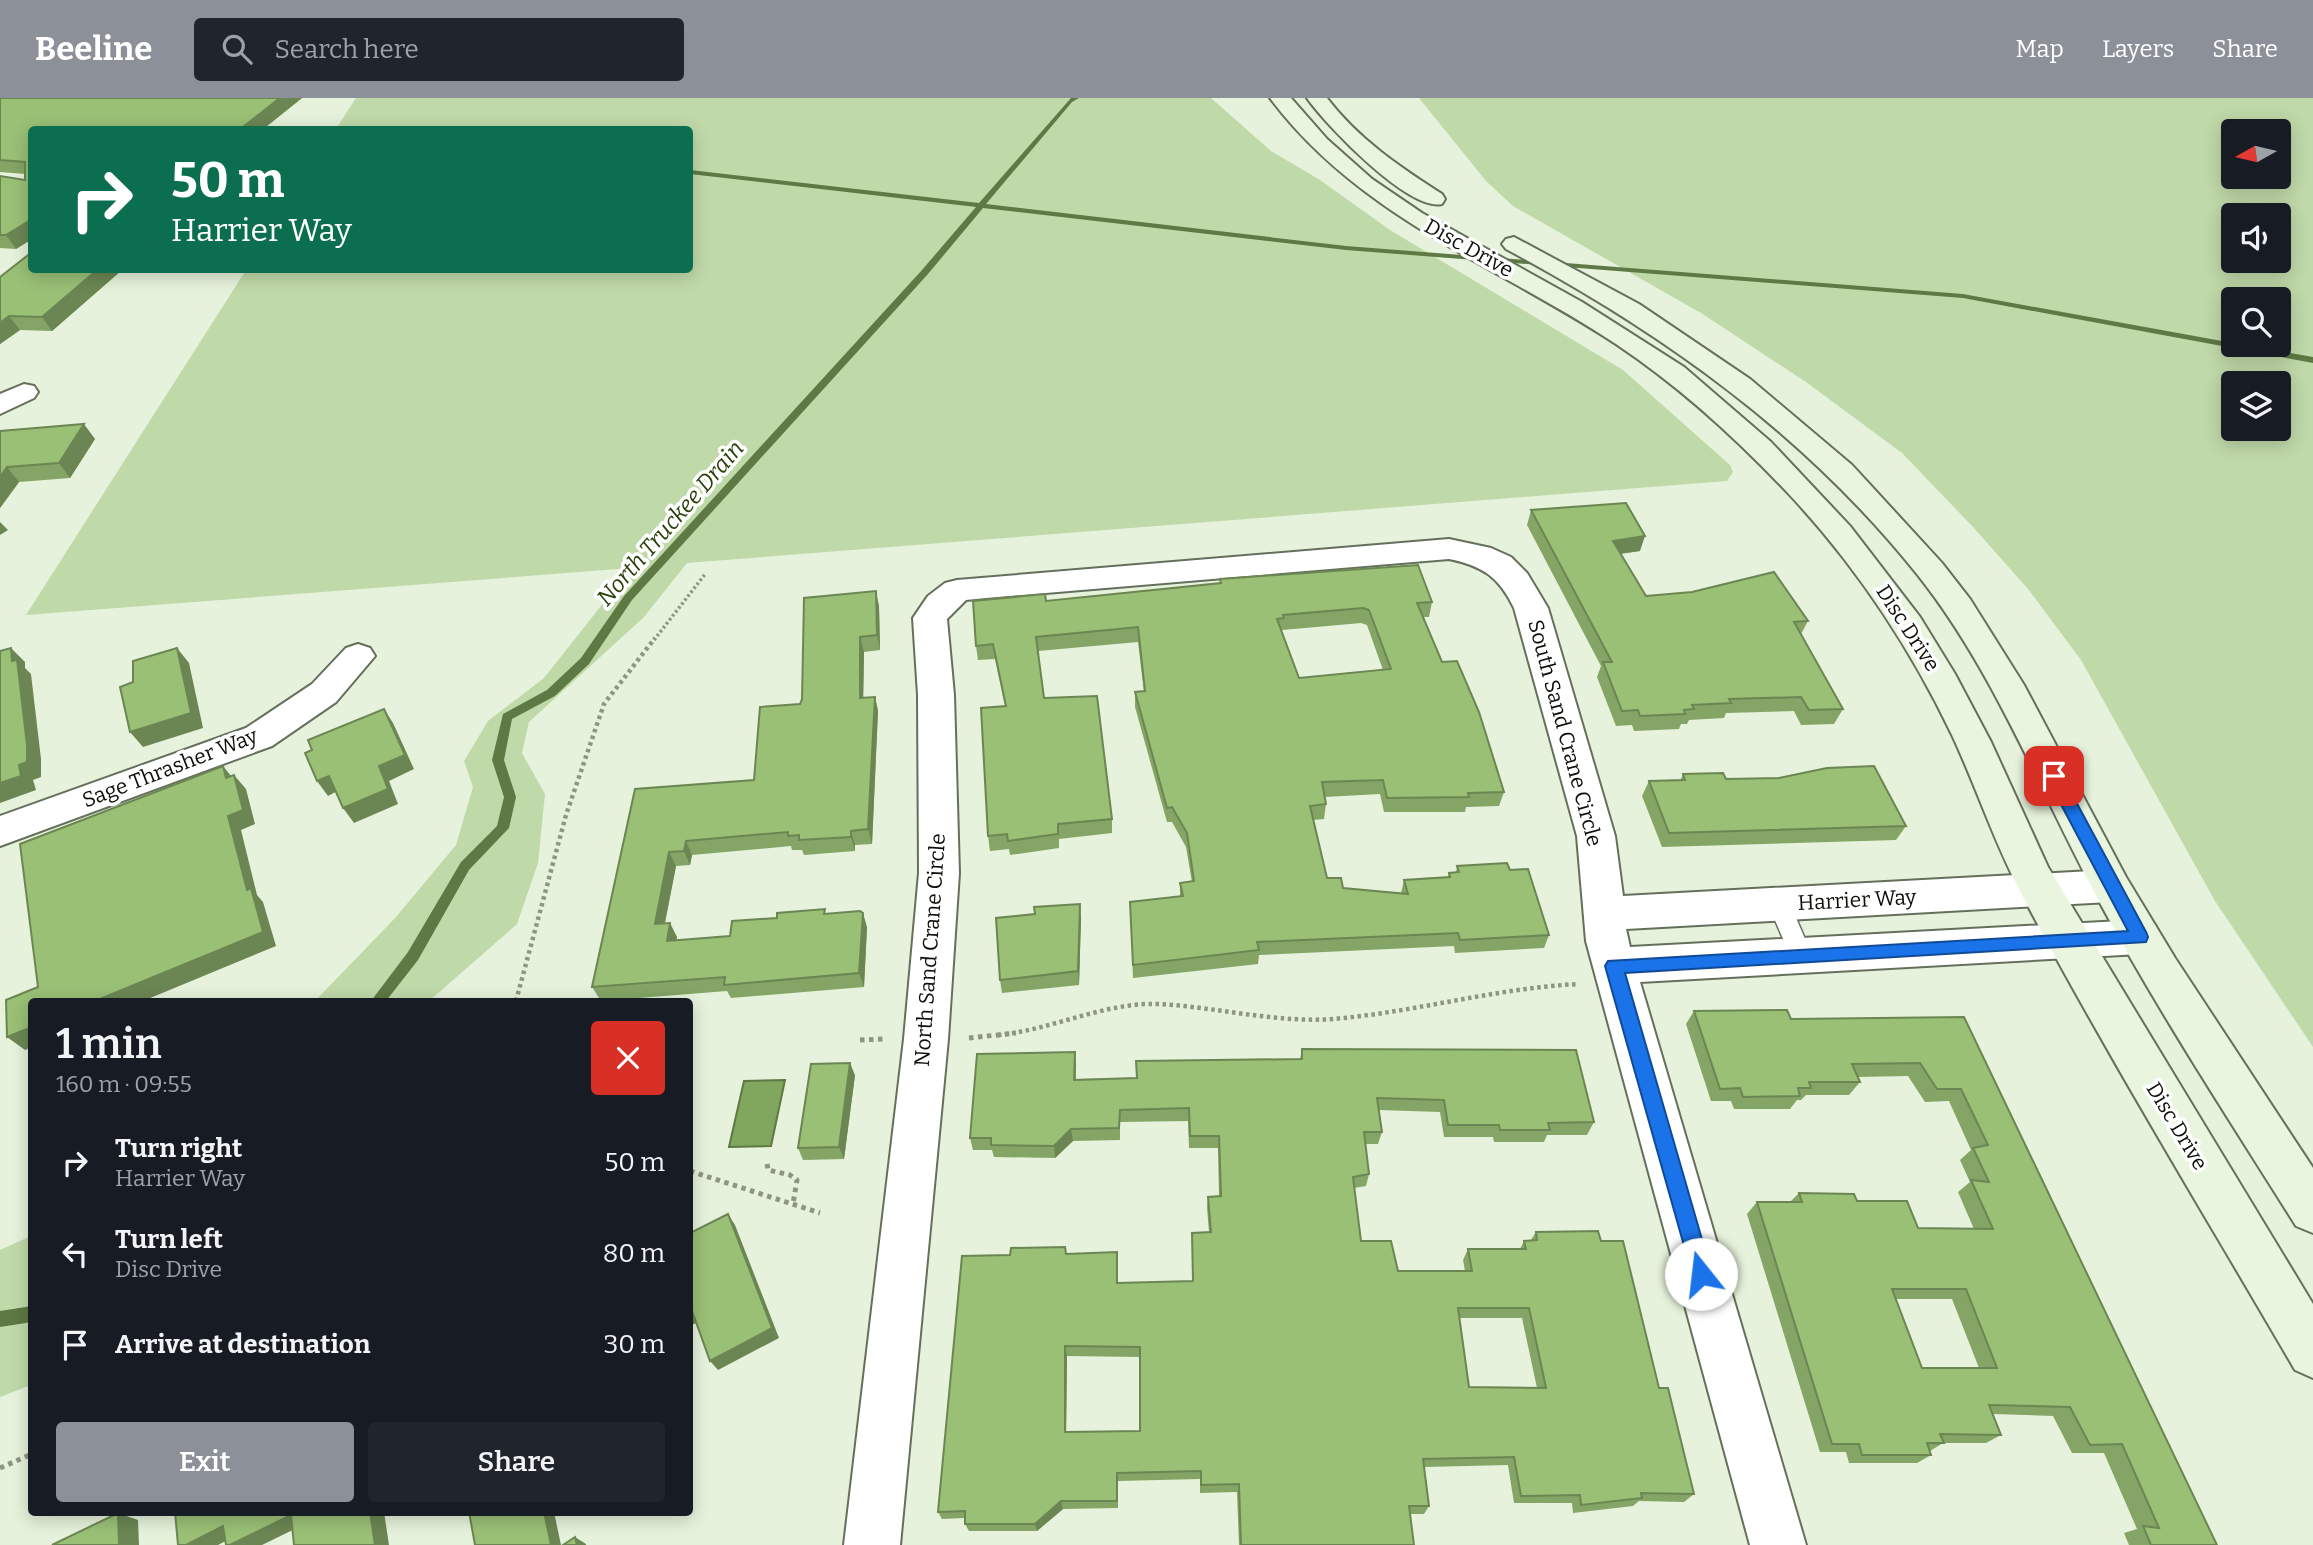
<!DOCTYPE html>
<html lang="en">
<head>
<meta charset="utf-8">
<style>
	body { margin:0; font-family:Bitter,serif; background:#20242c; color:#f1f3f6; height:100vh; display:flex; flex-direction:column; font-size:26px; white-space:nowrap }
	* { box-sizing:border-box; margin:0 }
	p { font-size:23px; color:#9ea1a6 }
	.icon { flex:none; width:38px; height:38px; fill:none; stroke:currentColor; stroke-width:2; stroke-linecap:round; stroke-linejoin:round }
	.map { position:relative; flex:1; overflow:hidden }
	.sheet { position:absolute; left:28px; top:900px; width:665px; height:518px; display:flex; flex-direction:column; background:#171b24; border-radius:7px; box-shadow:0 4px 18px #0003 }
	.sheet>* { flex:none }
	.top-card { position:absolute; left:28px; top:28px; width:665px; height:147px; border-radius:7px; box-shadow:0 4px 18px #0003; background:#0b6e4f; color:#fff; overflow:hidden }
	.needle { width:46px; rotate:262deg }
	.fabs { position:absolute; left:2221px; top:21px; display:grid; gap:14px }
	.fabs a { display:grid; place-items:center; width:70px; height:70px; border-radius:7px; background:#171b24; box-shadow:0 4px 18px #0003; font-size:35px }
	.pin { position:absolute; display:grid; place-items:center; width:60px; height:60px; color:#fff; margin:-30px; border-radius:14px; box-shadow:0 4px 10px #0006 }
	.me { position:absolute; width:77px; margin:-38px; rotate:344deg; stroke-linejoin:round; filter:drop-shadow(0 0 5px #0008) }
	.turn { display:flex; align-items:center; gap:24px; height:147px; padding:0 28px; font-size:32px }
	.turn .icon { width:91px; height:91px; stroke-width:2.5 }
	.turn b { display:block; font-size:49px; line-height:60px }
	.round { display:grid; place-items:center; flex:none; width:74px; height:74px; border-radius:7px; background:#20242c }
	.head { display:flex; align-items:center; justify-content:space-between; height:119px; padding:0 28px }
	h1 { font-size:42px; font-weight:600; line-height:52px }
	.button { display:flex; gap:14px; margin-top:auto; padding:14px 28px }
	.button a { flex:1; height:80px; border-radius:7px; background:#8c9099; color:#fff; font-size:28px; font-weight:600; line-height:80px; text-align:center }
	.button a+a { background:#20242c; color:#f1f3f6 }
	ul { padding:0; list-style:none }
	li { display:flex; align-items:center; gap:21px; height:91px; padding:0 28px }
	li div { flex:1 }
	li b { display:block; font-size:26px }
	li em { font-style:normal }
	header { display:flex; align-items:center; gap:42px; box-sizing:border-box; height:98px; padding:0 35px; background:#8c9099; color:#fff }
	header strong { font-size:33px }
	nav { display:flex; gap:38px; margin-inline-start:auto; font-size:24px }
	.search { width:490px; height:63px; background:#20242c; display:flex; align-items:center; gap:18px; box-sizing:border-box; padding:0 24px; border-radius:7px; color:#9ea1a6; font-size:26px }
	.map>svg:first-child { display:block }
</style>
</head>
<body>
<header>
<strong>Beeline</strong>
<div class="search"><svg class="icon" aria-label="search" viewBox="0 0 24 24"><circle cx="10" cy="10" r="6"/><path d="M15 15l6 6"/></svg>Search here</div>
<nav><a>Map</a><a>Layers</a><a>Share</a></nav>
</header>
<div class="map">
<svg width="2313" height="1447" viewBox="0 0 2313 1447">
	<rect width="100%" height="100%" fill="#e6f2db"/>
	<g fill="#c0d9a9" fill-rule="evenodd">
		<polygon points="356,0 1211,0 1271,53 1320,82 1390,132 1623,272 1730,367 1733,374 1727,383 687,465 644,519 529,624 522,655 545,696 538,765 517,826 429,903 315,903 396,819 456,747 473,689 464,663 488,623 544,580 631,470 26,517 246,172 690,172 690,32 336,31"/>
		<path d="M1419 0H2313V949L2215 803 2081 562 2028 491 1974 430 1902 355 1806 284 1701 215 1513 108 1486 83ZM2278 33V79H2233V33ZM2278 117V163H2233V117ZM2278 201V247H2233V201ZM2278 285V331H2233V285Z"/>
		<polygon points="31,1138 31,1287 0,1299 0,1152"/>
	</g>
	<polygon fill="#81a65d" stroke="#5e7943" stroke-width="2" points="785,982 771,1048 729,1049 744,983"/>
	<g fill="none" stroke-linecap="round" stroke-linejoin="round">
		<g fill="#5e7943" fill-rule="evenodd">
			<polygon points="1071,0 1079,0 1072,4 986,106 1346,148 1963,196 2233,245 2233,247 2243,247 2313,259 2313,265 1963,200 1346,152 983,110 928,176 632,502 589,566 555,598 512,621 504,662 516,699 509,730 469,772 418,862 386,903 371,903 408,854 461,764 497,728 504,699 492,662 503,616 547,592 581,560 624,498 922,172 976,109 690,76 690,72 979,105"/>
			<polygon points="32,1208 32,1224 0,1229 0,1213"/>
		</g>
		<defs>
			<polygon id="service" points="1779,797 1787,800 1790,806 1812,857 1809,864 1801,867 1793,864 1790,857 1768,806 1771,800"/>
			<g id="minor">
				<polygon points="24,286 34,288 38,294 34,300 0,316 0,296"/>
				<path d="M1449 441 1491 450 1511 459 1527 475 1548 510 1615 738 1623 798 2110 772 2124 777 2130 788 2124 799 2110 804 1626 831 1630 849 2140 822 2155 827 2161 839 2155 851 2140 856 1640 884 1806 1447H1750L1586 843 1577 738 1514 510C1499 479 1483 468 1449 461L986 500 966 502 947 521 954 597 959 775 948 941 900 1447H844L904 941 919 775 918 597 913 520 928 498 945 485 957 482Z"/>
				<polygon points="358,546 370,550 375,558 336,604 272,648 0,748 0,718 246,630 312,586 346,550"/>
			</g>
			<g id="secondary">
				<path d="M1270 0H1291L1327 41 1372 81 1422 115 1582 204 1684 269 1771 344 1850 428 1920 519 1955 576 1991 644 2048 769 2313 1206V1280L2295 1272C2202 1112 2105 954 2019 791 1993 741 1976 688 1952 637 1910 549 1854 465 1787 394 1736 340 1679 288 1616 246 1496 167 1359 119 1270 0Z"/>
				<path d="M1307 0H1327C1358 41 1400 69 1442 96L1445 101 1442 106C1409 114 1326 27 1307 0Z"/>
				<path d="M1514 139 1639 206 1750 281 1852 367 1942 465 1970 501 2024 587 2126 779 2175 860 2313 1070V1135L2296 1128C2229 1021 2159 915 2099 803 2040 694 1995 574 1917 476 1805 336 1663 235 1506 151L1502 146 1506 141Z"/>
			</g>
		</defs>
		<use href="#service" stroke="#65705c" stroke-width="3"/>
		<use href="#minor" stroke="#65705c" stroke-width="4"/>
		<use href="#secondary" stroke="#65705c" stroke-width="4"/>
		<polyline stroke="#8d9685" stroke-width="3.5" stroke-dasharray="2.5 2.5" stroke-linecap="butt" points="654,542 706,475"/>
		<g stroke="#8d9685" stroke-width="4.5" stroke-dasharray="3.5 3.5" stroke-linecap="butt">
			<polyline points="516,903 566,717 604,606 655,540"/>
			<path d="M998 937C1052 932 1104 904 1159 906 1216 909 1275 925 1333 921 1416 914 1496 890 1579 886"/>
		</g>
		<g stroke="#8d9685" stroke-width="5" stroke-dasharray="4.5 4.5" stroke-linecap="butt">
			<polyline points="969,940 1016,935"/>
			<polyline points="860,942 884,941"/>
			<polyline points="767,1066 768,1072 790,1077 797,1082 793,1106"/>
			<polyline points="690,1073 820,1115"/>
			<polyline points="0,1370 32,1356"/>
		</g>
		<use href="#service" fill="#fff" fill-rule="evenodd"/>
		<use href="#minor" fill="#fff" fill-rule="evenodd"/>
		<use href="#secondary" fill="#e9f5de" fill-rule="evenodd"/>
	</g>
	<g fill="#84a565" fill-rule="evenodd">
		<polygon points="0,0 302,0 262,32 32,32 32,141 16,151 0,150 0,78 25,82 25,76 0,74"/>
		<polygon points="32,172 122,172 52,233 20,232 0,246 0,179"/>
		<polygon points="0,333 95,341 70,380 19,384 0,410"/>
		<polygon points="1531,412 1640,453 1621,456 1646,498 1808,523 1801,536 1843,611 1834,626 1801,627 1794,613 1726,615 1724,620 1689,622 1687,626 1681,626 1679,631 1634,633 1632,627 1616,628 1597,579 1601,568 1527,427"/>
		<path d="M1220 481 1432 504 1429 519H1423L1442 564 1504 694 1499 708 1466 709 1465 714H1384L1380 696 1324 699 1326 706 1324 721 1313 722 1327 780 1343 790 1401 795 1404 782 1447 780 1449 775H1456L1457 768 1510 772 1549 837 1544 850 1455 855 1454 848 1259 857 1258 866 1133 880 1130 804 1180 798V785L1192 784 1186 749 1172 724H1167L1135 609V594H1144L1138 544 1038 553 1044 600 1112 721V735L1059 741V750L1010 757 1009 751 990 753 988 738 1005 608 995 561 978 562 976 548 1046 503 1220 486ZM1361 525 1367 527 1383 572 1299 580 1282 535V532Z"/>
		<polygon points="879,508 880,552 864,554 863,600 875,599 878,613 872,746 855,747 855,753 804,757 802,752 792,752 791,748 692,757 690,767 676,768 665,825 677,839 676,842 730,838 826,816 867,829 864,889 731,900 727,893 601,903 592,889 635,691 754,682 800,606"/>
		<polygon points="1683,676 1726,681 1906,728 1896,742 1662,749 1642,698 1649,683 1680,683"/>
		<polygon points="1081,820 1079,887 1002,895 1000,882"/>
		<path d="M1694 913 1791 921 1964 919 2217 1447H2129L2124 1435 2137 1431 2104 1355H2072L2053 1318 1993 1316 2001 1337 1986 1345H1943L1930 1353 1931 1357 1917 1365H1849L1846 1354H1820L1747 1116 1757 1104H1790L1799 1095 1857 1103 1918 1130 1974 1131 1958 1094 1970 1084 1960 1062 1971 1052 1949 1003 1925 1004 1908 978 1857 979 1860 984 1849 997H1806L1801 1002H1797L1790 1011H1734L1731 1003H1711L1686 926ZM1896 1201H1952L1979 1270H1922Z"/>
		<path d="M1302 951 1594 1024 1587 1037H1547L1544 1044H1494L1493 1039H1444L1440 1014 1379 1012 1382 1034 1378 1046H1366L1369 1076 1366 1088 1354 1090 1361 1143 1398 1173H1465L1463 1162 1468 1151H1520L1524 1143 1531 1142 1536 1134 1601 1143 1659 1290 1694 1396 1684 1404 1639 1403 1633 1408 1573 1415 1572 1405H1514L1508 1367 1424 1369 1429 1408 1424 1416H1410L1414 1447H1239L1237 1394 1200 1395V1381L1118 1383V1410L1063 1411 1037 1433H969L965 1426V1420L942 1421 938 1414 1066 1156 1117 1165V1185L1192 1183V1135L1209 1134 1207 1110 1208 1099 1219 1098 1218 1050H1189L1188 1023 1120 1024V1042L1073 1043 1055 1060 994 1059 992 1052H973L970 1040 1075 954 1076 981 1137 980 1300 961ZM1459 1220H1522L1537 1290 1469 1289ZM1067 1258 1140 1259V1333L1066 1334Z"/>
		<polygon points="855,977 844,1061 803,1062 798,1050"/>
	</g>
	<g fill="#6c8653">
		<polygon points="280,0 302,0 262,32 239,32"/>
		<polygon points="32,121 32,141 16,151 6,137"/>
		<polygon points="97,172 122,172 52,233 42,219"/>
		<polygon points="9,218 20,232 0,246 0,225"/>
		<polygon points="84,326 95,341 70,380 59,365"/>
		<polygon points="7,369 19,384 0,410 0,379"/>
		<polygon points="0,424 8,432 0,437"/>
		<polygon points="1645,438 1640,453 1608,457 1613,443"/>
		<polygon points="876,493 879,508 880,552 877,537"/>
		<polygon points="860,539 864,554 863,615 860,600"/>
		<polygon points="11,550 25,564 25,570 31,576 41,661 41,679 33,682 36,692 0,705 0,685 19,667"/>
		<polygon points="177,550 189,565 203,630 143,649 130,634"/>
		<polygon points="875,599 878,613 872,746 868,731"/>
		<polygon points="384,611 393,625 414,671 389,683 398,706 354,725 343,710 379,668"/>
		<polygon points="223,668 235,683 226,680"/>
		<polygon points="234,677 246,691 255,726 241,732 257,797 263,804 276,848 143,903 95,903 228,718"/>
		<polygon points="329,678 339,692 328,698 317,683"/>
		<polygon points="851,733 855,747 855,753 851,739"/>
		<polygon points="686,743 692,757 690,767 684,753"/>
		<polygon points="669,754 676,768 662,839 655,826"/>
		<polygon points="1080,806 1081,820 1079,887 1078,873"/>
		<polygon points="863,815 867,829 864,889 859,875"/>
		<polygon points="670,825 677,839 674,857 667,843"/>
		<polygon points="32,929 32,949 25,952 7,939"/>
		<polygon points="1075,954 1076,967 1075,994 1074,982"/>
		<polygon points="850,965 855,977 844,1061 839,1049"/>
		<polygon points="1071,1031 1073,1043 1055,1060 1054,1048"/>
		<polygon points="728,1116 735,1127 779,1240 718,1272 710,1263"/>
		<polygon points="692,1213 700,1223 690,1228 690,1214"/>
		<polygon points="1065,1248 1067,1258 1066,1343 1065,1334"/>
		<polygon points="1061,1403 1063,1411 1037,1433 1035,1426"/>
		<polygon points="370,1414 384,1414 389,1447 375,1447"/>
		<polygon points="544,1414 554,1414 561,1447 551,1447"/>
		<polygon points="118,1415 138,1422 139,1447 119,1447"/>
		<polygon points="291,1417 307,1425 262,1447 230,1447"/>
		<polygon points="223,1428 241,1435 218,1447 186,1447"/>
		<polygon points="575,1439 586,1446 586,1447 577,1447"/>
	</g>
	<g fill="#9ac076" stroke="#6c8653" stroke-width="2" fill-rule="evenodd">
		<polygon points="0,0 280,0 239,32 32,32 32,121 6,137 0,137 0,78 25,82 25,64 0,62"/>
		<polygon points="32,154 32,172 97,172 42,219 9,218 0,225 0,179"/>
		<polygon points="84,326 59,365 7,369 0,379 0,333"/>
		<polygon points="1626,405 1645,438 1613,443 1646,498 1692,494 1774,474 1808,523 1794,524 1843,611 1809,612 1801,599 1729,601 1731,605 1692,607 1694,611 1684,612 1685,616 1640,618 1638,612 1622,613 1603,564 1612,564 1531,412"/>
		<path d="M1418 467 1432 504 1417 505 1442 564 1457 563 1479 614 1504 694 1468 695 1469 699 1387 700 1383 682 1322 684 1326 706 1310 708 1327 780H1341L1343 790 1408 796 1404 782 1450 779 1449 775 1459 774 1457 768 1507 765 1510 772 1528 771 1549 837 1460 842 1458 835 1257 844 1259 852 1133 867 1130 804 1183 798 1180 785 1194 783 1187 735 1172 709 1167 710 1135 594 1145 593 1138 529 1036 539 1044 600 1097 598 1112 721 1058 726V736L1008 743 1007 736 988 738 981 610 1006 608 993 546 976 548 973 503 1045 496 1046 503 1221 485 1220 481ZM1363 510 1369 512 1391 571 1299 580 1277 521 1284 520 1283 517Z"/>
		<polygon points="876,493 877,537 860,539 860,600 875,599 868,731 851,733 851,739 799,742 799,737 788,738 788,734 686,743 684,753 669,754 655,826 670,825 667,843 730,838 732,823 777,820 777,815 825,811 824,816 860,813 863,815 859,875 724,887 725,879 592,889 635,691 754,682 760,609 800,606 802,601 804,500"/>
		<polygon points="11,550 12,563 17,562 27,647 27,664 19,667 21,678 0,685 0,553"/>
		<polygon points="177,550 191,615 130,634 120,589 133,584 133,563"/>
		<polygon points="384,611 405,657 379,668 388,691 343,710 329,678 317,683 305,655 312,652 308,642"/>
		<polygon points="223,668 226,680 234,677 243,712 228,718 247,792 251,790 263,834 95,903 32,903 32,929 7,939 6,902 38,889 20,746"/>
		<polygon points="1874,668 1906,728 1669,735 1649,683 1685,682 1683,676 1723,675 1726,681 1779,680 1827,670"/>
		<polygon points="1080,806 1078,873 1000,882 996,820 1035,816 1034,809"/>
		<path d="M1787 912 1791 921 1964 919 2217 1447H2151L2143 1428 2159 1430 2122 1346 2090 1347 2070 1309 1989 1307 2001 1337 1940 1336 1944 1345H1927L1931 1357H1862L1859 1346H1832L1757 1104H1802L1799 1095 1854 1096 1857 1103H1907L1918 1130 1993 1131 1971 1082 1989 1084 1973 1050 1988 1047 1961 991H1937L1920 965 1852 966 1860 984H1809L1811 990H1798L1800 998 1743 999 1740 990 1720 991 1694 913ZM1892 1191H1966L1997 1270H1922Z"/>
		<path d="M1302 951 1576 952 1594 1024 1548 1025 1550 1032H1500L1499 1027H1448L1444 1002 1377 1000 1382 1034H1364L1369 1076 1353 1079 1361 1143H1391L1398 1173H1472L1468 1151H1526L1524 1143 1537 1142 1536 1134 1598 1133 1601 1143H1623L1659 1290H1668L1694 1396 1641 1395 1642 1400 1581 1407 1580 1397 1521 1398 1514 1359 1423 1361 1429 1408H1409L1414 1447H1241L1239 1386 1201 1387V1373L1117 1375V1403H1061L1035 1426H965V1413L938 1414 962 1158 1010 1157 1011 1150 1065 1149 1066 1156 1117 1154V1185L1193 1183 1192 1135 1211 1134 1208 1099 1221 1098 1219 1038H1190L1189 1010 1120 1012 1119 1030 1071 1031 1054 1048 991 1047V1040H970L977 956 1075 954 1074 982 1137 980 1136 963 1302 961ZM1458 1210H1529L1546 1290 1469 1289ZM1065 1248 1140 1249V1333L1065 1334Z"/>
		<polygon points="850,965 839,1049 798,1050 811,966"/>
		<polygon points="728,1116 772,1230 710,1263 692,1213 690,1214 690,1135"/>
		<polygon points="175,1414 370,1414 375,1447 294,1447 291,1417 230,1447 226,1447 223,1428 186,1447 178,1447"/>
		<polygon points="469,1414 544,1414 551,1447 475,1447"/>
		<polygon points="118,1415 119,1447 52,1447"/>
		<polygon points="575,1439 577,1447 563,1447"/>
	</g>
	<polygon fill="#1a73e8" stroke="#114b97" stroke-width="2" points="2054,673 2060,674 2146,834 2148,839 2146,844 1625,875 1712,1176 1709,1183 1701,1186 1694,1183 1605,868 1608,863 2128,833 2046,678"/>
	<g text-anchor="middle" stroke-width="7" stroke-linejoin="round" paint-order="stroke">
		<g font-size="21" fill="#0b0f07" stroke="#fff">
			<text transform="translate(1469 150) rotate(29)" y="7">Disc Drive</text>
			<text transform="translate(1908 530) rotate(57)" y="7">Disc Drive</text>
			<text transform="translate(1565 635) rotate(75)" y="7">South Sand Crane Circle</text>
			<text transform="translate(170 670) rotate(-21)" y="7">Sage Thrasher Way</text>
			<text transform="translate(1857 802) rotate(-3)" y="7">Harrier Way</text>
			<text transform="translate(930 852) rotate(-86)" y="7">North Sand Crane Circle</text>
			<text transform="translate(2177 1028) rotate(59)" y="7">Disc Drive</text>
		</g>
		<g font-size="23" font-style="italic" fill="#2a410b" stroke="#fff">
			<text transform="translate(670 425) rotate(-49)" y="8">North Truckee Drain</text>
		</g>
	</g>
</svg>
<div class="fabs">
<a><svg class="needle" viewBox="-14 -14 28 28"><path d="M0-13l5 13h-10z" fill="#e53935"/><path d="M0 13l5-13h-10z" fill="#9ea1a6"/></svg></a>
<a><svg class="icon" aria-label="sound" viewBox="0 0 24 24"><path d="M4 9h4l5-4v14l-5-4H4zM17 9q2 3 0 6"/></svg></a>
<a><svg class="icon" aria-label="search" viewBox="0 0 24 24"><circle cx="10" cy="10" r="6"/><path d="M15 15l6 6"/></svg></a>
<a><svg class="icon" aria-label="layers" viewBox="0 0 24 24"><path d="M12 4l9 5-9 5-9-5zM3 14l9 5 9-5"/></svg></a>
</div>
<div class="pin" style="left:2054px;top:678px;background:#d93025"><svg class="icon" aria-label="arrive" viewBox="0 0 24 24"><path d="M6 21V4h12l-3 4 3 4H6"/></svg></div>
<svg class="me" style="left:1701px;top:1176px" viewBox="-20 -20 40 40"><circle r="19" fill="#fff"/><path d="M0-13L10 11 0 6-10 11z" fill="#1a73e8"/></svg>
<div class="top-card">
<div class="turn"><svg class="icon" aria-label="right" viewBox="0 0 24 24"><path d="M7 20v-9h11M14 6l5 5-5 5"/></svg><div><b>50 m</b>Harrier Way</div></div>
</div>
<section class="sheet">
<div class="head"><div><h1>1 min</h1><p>160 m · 09:55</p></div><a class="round" style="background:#d93025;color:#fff"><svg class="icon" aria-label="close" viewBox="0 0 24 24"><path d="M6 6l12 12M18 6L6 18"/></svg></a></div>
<ul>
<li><svg class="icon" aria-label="right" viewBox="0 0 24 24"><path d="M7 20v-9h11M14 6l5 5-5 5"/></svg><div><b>Turn right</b><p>Harrier Way</p></div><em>50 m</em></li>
<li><svg class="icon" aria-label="left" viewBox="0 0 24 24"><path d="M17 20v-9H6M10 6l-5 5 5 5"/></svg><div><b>Turn left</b><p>Disc Drive</p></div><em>80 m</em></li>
<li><svg class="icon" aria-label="arrive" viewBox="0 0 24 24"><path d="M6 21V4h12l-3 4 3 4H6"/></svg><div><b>Arrive at destination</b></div><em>30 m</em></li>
</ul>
<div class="button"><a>Exit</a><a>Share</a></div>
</section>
</div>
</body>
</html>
